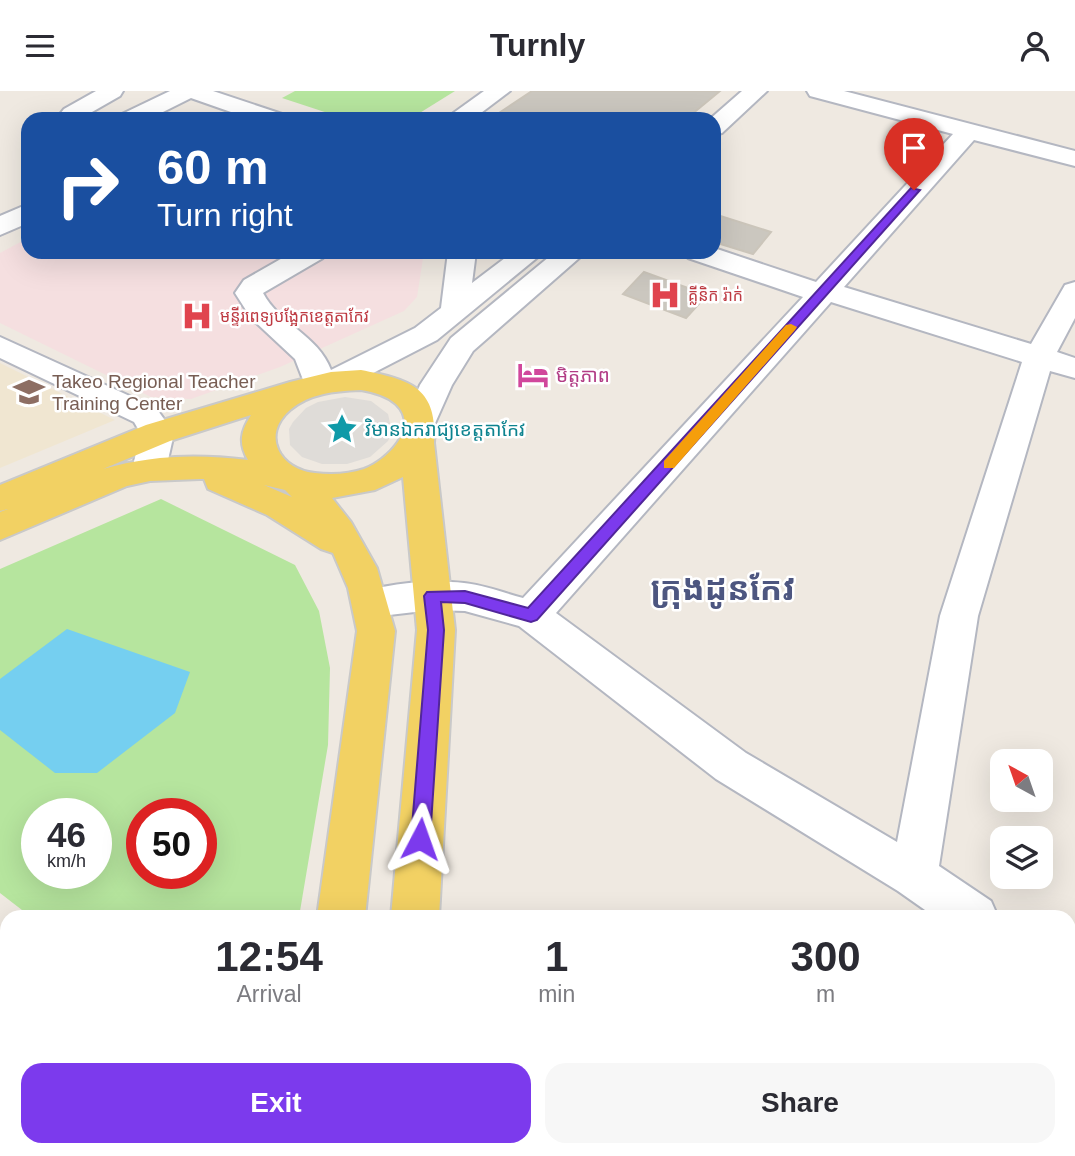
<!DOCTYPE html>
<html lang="en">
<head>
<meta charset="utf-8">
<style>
	body { margin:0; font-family:Helvetica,"Noto Sans Khmer",sans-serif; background:#f7f7f7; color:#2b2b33; height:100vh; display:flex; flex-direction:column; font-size:26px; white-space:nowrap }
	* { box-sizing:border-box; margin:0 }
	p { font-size:23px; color:#7c7c81 }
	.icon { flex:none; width:38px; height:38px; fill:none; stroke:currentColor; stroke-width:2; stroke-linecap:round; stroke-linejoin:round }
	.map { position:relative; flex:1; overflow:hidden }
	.details { position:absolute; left:0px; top:819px; width:1076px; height:247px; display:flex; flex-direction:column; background:#fff; border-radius:21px 21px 0 0; box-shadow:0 7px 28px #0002 }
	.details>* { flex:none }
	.top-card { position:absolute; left:21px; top:21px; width:700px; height:147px; border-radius:21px; box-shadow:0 7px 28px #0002; background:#1a4fa0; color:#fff; overflow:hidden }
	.needle { width:46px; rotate:320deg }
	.fabs { position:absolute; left:990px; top:658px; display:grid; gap:14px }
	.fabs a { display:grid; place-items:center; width:63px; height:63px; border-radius:14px; background:#fff; box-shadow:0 7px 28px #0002; font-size:35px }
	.speed { position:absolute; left:21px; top:707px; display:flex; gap:14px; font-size:35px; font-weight:700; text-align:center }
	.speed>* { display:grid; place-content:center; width:91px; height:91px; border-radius:50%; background:#fff; box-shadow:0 7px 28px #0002; line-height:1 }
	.speed small { font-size:18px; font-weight:400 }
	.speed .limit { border:10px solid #d22; background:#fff; color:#111 }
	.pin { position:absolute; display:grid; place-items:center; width:60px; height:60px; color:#fff; margin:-72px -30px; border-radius:50% 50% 50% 0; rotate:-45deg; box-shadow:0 0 7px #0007 }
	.pin .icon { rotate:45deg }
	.me { position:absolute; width:77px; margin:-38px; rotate:4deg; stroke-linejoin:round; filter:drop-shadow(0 0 5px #0008) }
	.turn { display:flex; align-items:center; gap:24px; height:147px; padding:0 21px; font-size:32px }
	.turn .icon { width:91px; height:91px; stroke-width:2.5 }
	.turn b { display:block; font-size:49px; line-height:60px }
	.eta { display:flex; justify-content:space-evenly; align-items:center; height:119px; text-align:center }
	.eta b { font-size:42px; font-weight:700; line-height:49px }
	.primary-button { display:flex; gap:14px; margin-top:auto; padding:14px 21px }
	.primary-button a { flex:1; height:80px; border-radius:21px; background:#7c3aed; color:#fff; font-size:28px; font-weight:700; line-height:80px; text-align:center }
	.primary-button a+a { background:#f7f7f7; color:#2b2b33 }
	header { display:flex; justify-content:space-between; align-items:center; height:91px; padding:0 21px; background:#fff; font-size:32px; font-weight:700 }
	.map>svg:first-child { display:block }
</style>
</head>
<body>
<header><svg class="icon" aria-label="menu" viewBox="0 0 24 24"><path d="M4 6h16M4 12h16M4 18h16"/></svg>Turnly<svg class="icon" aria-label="person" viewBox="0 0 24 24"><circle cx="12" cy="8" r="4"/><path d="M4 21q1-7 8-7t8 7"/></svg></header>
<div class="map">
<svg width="1075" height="1065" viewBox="0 0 1075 1065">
	<rect width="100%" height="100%" fill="#efe9e1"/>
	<polygon fill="#f0e6d1" points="0,272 115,329 0,377"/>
	<polygon fill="#f5dfe0" points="28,147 28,161 424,161 417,206 404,220 280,276 191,308 151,306 0,232 0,162"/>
	<g fill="#b6e59e" fill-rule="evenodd">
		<polygon points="295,0 455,0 410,28 346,28 282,7"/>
		<path d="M161 408 295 474 319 520 330 577 328 654 299 826H31L0 802V478ZM37 723H96V782H37ZM142 723H201V782H142Z"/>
	</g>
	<polygon fill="#dfdcd8" points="345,306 371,310 388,323 392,341 388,350 370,366 347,373 322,373 302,366 290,354 289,338 293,331 306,317 318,311"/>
	<polygon fill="#75cff0" points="67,538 190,581 175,622 97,682 55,682 0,639 0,588"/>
	<g fill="#cbc7bf" stroke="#cbc5ba" stroke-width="2">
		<polygon points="532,0 720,0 686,28 490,28"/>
		<polygon points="714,123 771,141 753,163 714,151"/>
		<polygon points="644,181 707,204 686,227 623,203"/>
	</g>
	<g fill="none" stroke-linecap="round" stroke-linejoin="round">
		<defs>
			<g id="minor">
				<polygon points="96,0 123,0 120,5 85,25 87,28 63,28 60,23 64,18"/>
				<polygon points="170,0 213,0 282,23 286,28 251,28 191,7 149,28 118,28 122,23"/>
				<polygon points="484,0 510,0 473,28 445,28"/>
				<polygon points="742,0 767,0 722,42 714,44 714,28 710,28"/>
				<path d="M807 0H844L1075 60V75L974 49 844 196 1031 253 1065 194 1075 191V227L1057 261 1075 267V287L1050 280 978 525 939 775 991 810 998 826H935L898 800 716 688 519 535 465 520 432 519 372 526 359 522 353 512 359 502C390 492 431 488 464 492 484 494 504 502 523 507L803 206 688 167 684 161H714V157L816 191 953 43 810 5ZM831 211 1022 271 940 525 897 751 746 662 556 522Z"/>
				<polygon points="28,113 28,132 0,144 0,125"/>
				<path d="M293 161H327L323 167 263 202C279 233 318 244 331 279L415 237 441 217 448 161H476L472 192 513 161H544L437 249 346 296 318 302 307 299 295 268 251 227 235 202 244 189Z"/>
				<polygon points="555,161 586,161 473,260 452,294 432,339 421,342 410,339 405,331 420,294 451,247"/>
				<polygon points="0,246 156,317 174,342 166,378 161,386 149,390 137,386 132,378 141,343 134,331 0,267"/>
				<polygon points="0,860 7,863 7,914 0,911"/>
				<polygon points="1069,867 1075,869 1075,919 1069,917"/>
				<polygon points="128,1059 185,1059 183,1065 126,1065"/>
				<polygon points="190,1059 248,1059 250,1065 192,1065"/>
				<polygon points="847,1059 898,1059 900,1065 845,1065"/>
			</g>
			<g id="major">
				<path d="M361 279C409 289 438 295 434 352L455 539 439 826H391L417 539 403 386 375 399 332 407 351 431 377 477 395 540 365 826H317L357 540 348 497 333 462 321 458 267 424 208 398 204 388H200L150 390 127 395 0 449V421L8 418 0 420V394L146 334 290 291 331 281ZM361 299C373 301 386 304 396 313 421 337 386 370 364 378 349 383 331 384 315 382 281 379 260 345 290 319 310 302 336 300 361 299ZM251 324C241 340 238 352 248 369 198 363 152 364 103 378L170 350ZM264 394 285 399 292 406Z"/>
				<polygon points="286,1059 340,1059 339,1065 285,1065"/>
				<rect x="370" y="1059" width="54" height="6"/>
			</g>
		</defs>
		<use href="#minor" stroke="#b4b7c1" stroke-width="4"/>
		<use href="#major" stroke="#c9c9c9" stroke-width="4"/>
		<use href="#minor" fill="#fff" fill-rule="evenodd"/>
		<use href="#major" fill="#f2d163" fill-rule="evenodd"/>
	</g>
	<polygon fill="#7c3aed" stroke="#51269a" stroke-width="2" points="911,97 920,99 537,529 531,531 465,512 441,511 444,539 430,748 427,754 420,756 414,754 411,748 428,539 424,505 427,501 465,500 528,517"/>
	<polygon fill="#f59e0b" points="791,233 797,236 795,239 674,377 664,377 664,370 786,234"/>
	<defs>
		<symbol id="hospital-bare" viewBox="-9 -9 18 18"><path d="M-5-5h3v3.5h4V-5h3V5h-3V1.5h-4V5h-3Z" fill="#e0444e" stroke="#fff" stroke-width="2.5" paint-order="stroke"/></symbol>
		<symbol id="hotel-bare" viewBox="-9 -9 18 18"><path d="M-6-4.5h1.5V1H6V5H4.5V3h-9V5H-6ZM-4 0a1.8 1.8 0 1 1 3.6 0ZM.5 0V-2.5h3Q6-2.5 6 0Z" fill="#d1479c" stroke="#fff" stroke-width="2.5" paint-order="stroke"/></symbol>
		<symbol id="school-bare" viewBox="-9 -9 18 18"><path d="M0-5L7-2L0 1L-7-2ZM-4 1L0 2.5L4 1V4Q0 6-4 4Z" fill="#8d6e63" stroke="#fff" stroke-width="2.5" paint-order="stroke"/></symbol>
		<symbol id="sight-bare" viewBox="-9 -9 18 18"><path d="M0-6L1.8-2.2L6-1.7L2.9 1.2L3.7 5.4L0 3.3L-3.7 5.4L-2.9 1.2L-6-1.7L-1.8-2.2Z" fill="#0f9aa8" stroke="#fff" stroke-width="2.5" paint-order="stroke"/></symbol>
	</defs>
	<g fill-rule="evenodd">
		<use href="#hospital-bare" x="643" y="182" width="44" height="44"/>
		<use href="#hospital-bare" x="175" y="203" width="44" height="44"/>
		<use href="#hotel-bare" x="511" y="262" width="44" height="44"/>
		<use href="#school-bare" x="7" y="279" width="44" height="44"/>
		<use href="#sight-bare" x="320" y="316" width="44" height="44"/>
	</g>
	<g text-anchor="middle" stroke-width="5" stroke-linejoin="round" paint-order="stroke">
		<g font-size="16" fill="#be3a42" stroke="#fff" text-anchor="start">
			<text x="688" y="210">គ្លីនិក រ៉ាក់</text>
			<text x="220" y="231">មន្ទីរពេទ្យបង្អែកខេត្តតាកែវ</text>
		</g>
		<g font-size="19" fill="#b23c85" stroke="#fff" text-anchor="start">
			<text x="556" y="291">មិត្តភាព</text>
		</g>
		<g font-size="19" fill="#785e54" stroke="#fff" text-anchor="start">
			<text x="52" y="297">Takeo Regional Teacher<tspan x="52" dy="22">Training Center</tspan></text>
		</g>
		<g font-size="19" fill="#0d838f" stroke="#fff" text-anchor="start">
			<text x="365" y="345">វិមានឯករាជ្យខេត្តតាកែវ</text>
		</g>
		<g font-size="33" font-weight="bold" fill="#4d5680" stroke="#fff">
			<text x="723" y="509">ក្រុងដូនកែវ</text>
		</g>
	</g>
</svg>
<div class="fabs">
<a><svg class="needle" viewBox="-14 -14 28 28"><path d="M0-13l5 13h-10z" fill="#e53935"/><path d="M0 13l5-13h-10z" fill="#7c7c81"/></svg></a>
<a><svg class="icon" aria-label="layers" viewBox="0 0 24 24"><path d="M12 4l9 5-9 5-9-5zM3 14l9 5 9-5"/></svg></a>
</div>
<div class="speed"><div>46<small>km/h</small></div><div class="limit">50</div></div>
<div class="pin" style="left:914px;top:99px;background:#d93025"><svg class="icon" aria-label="arrive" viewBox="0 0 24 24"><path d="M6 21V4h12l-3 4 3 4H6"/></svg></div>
<svg class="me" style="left:420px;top:748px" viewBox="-20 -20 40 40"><path d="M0-17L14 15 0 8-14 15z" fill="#7c3aed" stroke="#fff" stroke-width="4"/></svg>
<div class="top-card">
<div class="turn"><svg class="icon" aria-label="right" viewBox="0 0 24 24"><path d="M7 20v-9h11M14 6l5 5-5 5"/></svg><div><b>60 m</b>Turn right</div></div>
</div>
<section class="details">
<div class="eta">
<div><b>12:54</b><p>Arrival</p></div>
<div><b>1</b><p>min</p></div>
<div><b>300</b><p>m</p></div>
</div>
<div class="primary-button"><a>Exit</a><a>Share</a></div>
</section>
</div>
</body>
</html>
